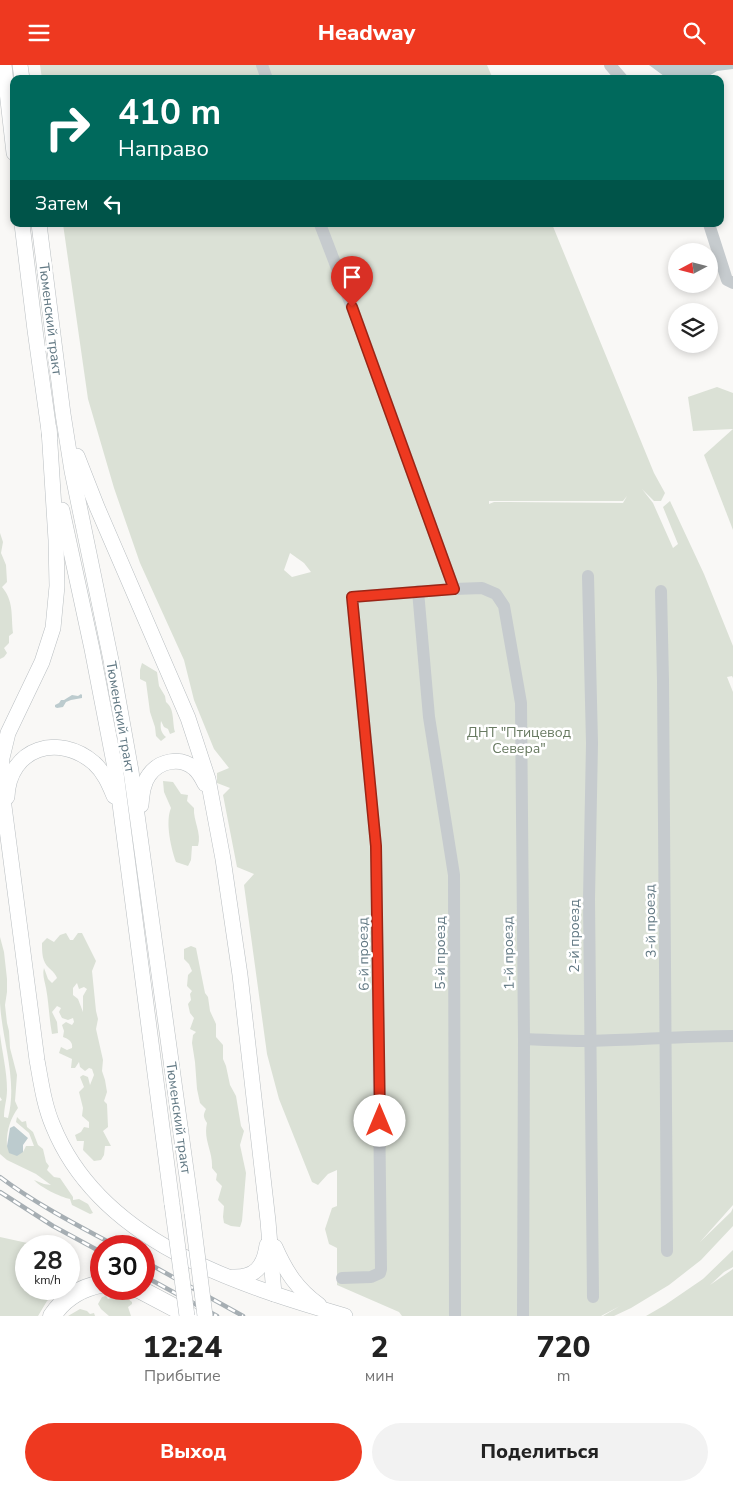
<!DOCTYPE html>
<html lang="ru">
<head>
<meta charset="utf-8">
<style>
	body { margin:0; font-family:"Nunito Sans",sans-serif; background:#f2f2f2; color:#222; height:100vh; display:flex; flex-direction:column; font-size:19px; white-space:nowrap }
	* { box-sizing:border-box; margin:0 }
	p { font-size:16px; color:#767676 }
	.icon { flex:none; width:28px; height:28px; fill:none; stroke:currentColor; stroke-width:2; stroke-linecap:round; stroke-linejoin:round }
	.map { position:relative; height:1251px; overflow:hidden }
	.drawer { display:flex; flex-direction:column; background:#fff; flex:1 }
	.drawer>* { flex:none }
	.banner { position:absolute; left:10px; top:10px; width:714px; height:152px; border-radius:10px; box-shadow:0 2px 8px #0003; background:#00695c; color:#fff; overflow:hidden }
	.needle { width:32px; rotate:263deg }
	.fabs { position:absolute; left:668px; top:178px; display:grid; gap:10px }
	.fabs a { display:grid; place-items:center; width:50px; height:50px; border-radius:50%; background:#fff; box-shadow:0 2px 8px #0003; font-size:25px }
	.speed { position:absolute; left:15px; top:1170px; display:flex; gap:10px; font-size:25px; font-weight:700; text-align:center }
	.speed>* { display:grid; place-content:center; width:65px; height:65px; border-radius:50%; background:#fff; box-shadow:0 2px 8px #0003; line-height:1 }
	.speed small { font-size:12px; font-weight:400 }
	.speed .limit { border:8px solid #d22; background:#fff; color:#111 }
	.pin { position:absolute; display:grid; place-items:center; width:42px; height:42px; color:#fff; margin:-51px -21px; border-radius:50% 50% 50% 0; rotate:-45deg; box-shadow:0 0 5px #0007 }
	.pin .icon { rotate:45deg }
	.me { position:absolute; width:55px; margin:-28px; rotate:0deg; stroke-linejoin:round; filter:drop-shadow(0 0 4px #0008) }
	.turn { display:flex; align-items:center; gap:18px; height:105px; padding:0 25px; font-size:22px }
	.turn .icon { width:65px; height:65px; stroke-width:2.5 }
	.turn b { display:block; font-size:35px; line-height:42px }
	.then { display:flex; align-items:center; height:48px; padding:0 25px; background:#0003; gap:10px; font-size:19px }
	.eta { display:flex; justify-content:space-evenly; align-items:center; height:85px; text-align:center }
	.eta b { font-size:30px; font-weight:800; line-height:35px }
	.cta { display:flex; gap:10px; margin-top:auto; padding:10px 25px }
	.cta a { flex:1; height:58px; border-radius:30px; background:#ee3920; color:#fff; font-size:20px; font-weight:800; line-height:58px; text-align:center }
	.cta a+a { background:#f2f2f2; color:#222 }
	header { display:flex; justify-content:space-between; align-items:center; height:65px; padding:0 25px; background:#ee3920; color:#fff; font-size:22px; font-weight:800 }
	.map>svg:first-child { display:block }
</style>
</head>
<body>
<header><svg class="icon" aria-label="menu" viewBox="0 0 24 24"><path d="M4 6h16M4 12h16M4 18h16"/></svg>Headway<svg class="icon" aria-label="search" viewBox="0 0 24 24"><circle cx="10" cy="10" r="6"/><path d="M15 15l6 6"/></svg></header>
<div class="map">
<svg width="733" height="1251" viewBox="0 0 733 1251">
	<rect width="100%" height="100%" fill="#f9f8f6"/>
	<g fill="#dbe1d6" fill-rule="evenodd">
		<polygon points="40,0 487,0 493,14 42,14"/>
		<path d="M63 159H552L654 408 665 428 661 436H654L642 424 629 428 642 424 653 438 673 483 678 479 663 442 670 436 704 509 733 581V613L732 611 727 612 733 627V1140L700 1177 731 1147 733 1143V1161L701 1195 669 1220 631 1243 614 1251H603L620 1241 601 1251H402L399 1247 337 1220V1183L329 1179 325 1164 332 1143 337 1141V1105L328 1109 318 1120 312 1117 279 1034 267 989 244 820 254 809 237 802 223 730 230 723 217 718V708L229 703 214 684 194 635 184 595 140 498 114 423 88 334ZM627 431 623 438 494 437 489 439V436H623ZM290 488 304 498 311 507 292 512 284 505Z"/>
		<polygon points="717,322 733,328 733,364 693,366 688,332"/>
		<polygon points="733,364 733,465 704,390"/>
		<path d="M0 468 3 477 1 488 6 500 7 517 2 522C14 536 11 551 13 568L9 571V578L4 583 7 588 4 592 0 594Z"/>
		<path d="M142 598 157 607 159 621 165 631 166 637C175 644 172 657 175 667L170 669 168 664 164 662 161 656C160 663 161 668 166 672L161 676 156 671 155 662 150 647 146 617 140 614V605Z"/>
		<path d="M163 716 173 717 181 729 188 730 187 736 194 743C193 756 202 768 198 781H192L191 795 188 801 176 797C171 783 165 757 171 743L164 727Z"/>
		<path d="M66 868 70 875H73L78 868H82L96 896 92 906 96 946 98 954 96 964 103 995 102 1006 105 1015 107 1027 104 1036 107 1039 108 1062 103 1066 111 1081H105L104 1090 101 1095 94 1096 83 1085 84 1076H77L75 1070 81 1067 84 1062 89 1063V1057L82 1051 83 1043 79 1027 84 1022 80 1012 83 1010 88 1012 90 1020 94 1010 92 1004 89 1003 85 1006 80 1002 79 997 75 1003H71L72 994 59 988 61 982 67 985 72 983C73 977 69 974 63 972L64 966 62 960 66 957 72 960 74 957 73 953 68 955 62 953 59 947 61 943 57 941 52 947 57 957 58 968 52 969C49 953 49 939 46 923 45 917 42 910 44 903L48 914 52 918 57 913C55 908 53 907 49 903 42 897 42 887 42 878L47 873 54 877 60 870ZM77 918 79 924 84 922 87 924 83 931V947L78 934 73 930V923Z"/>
		<path d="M0 872 4 887 7 914V927L5 940 7 958 9 966 10 983 17 1010 15 1036 18 1043C10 1054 6 1067 7 1081L23 1087 26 1081H34L29 1068 16 1057 17 1052 22 1057 26 1056 27 1062 33 1067 38 1080 43 1084 46 1097 49 1101 47 1105 54 1112 60 1113 73 1132V1135L79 1134 88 1139 93 1148 90 1149 72 1140 70 1134C60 1132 40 1122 34 1115L44 1119 51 1120 36 1109 7 1095 0 1089V1036L2 1035 0 1032V969C2 987 7 1006 7 1025 7 1035 4 1042 4 1052L8 1053C18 1015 2 976 0 938 0 916 0 894 0 872Z"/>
		<path d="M191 881 196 883 205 928 208 932 210 946 216 959V972L223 980V994L226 1001 230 1020 236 1031 241 1061 244 1066 240 1080 246 1108 242 1156 240 1162 231 1161 224 1158 223 1152 224 1141 218 1135 222 1121 216 1115 217 1109 212 1103C213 1086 203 1075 207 1058 203 1052 203 1050 206 1044L200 1038 197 1024 195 997 192 978 193 970 196 967 190 964 194 953 190 948 188 939 191 935 190 929 192 926 187 921 188 910 192 906 189 899 184 894V884Z"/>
		<polygon points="0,1172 41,1181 26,1181 26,1224 60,1224 47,1236 38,1251 0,1251"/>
		<polygon points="733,1185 733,1202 724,1207 710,1220 733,1204 733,1251 646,1251 665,1240 703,1214"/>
		<path d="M106 1231 108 1234C117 1231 124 1230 132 1237V1239L128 1242 131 1251H109L101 1244 98 1239 102 1232Z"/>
		<polygon points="80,1244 87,1246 90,1249 94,1248 95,1251 68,1251"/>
	</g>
	<g fill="#bccbce">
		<polygon points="649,0 733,0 733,4 717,6 704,14 668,14"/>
		<polygon points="81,629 82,630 82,633 71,635 66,637 63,642 57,643 55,642 55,640 59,638 61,635 64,635 72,630 78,631"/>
		<polygon points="14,1061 28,1073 23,1080 23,1087 17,1091 9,1088 7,1081 10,1063"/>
	</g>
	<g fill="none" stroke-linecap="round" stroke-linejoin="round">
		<defs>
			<g id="major">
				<polyline points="4,0 14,88"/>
				<polyline points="20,0 22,14"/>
				<polyline points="22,159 35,265 50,373"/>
				<polyline points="39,159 63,349 72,406 112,600 131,706 192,1148"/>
				<path d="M49 364 56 475 57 521 53 563 42 597 8 668 2 693 1 718 37 995C41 1017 44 1040 53 1061 100 1177 236 1219 345 1251"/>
				<polyline points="77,391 97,442 188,653 208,714 223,794 240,910 268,1156 274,1229"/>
				<polyline points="62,445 92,584 116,708 172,1139"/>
				<path d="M7 732C9 682 59 668 94 698 104 707 109 719 114 731"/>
				<path d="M141 740C142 729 143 718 149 710 159 696 180 691 194 703 199 707 202 713 205 719"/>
				<path d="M275 1182C286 1207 297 1224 319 1240"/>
				<path d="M232 1212C255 1213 264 1202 267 1180"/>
			</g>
			<g id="highway">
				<polyline points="139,1224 190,1251"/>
				<path d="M52 1251C64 1233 80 1223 101 1219"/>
			</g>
		</defs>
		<use href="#major" stroke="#b9bec1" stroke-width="16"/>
		<use href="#highway" stroke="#b8bdbf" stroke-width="19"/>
		<g stroke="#c6cbce" stroke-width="12">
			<polyline points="262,0 267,14"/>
			<polyline points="610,0 622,14"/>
			<polyline points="320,159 358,258 454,524"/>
			<polyline points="709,159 727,215 733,218"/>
			<polyline points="588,511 592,678 589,834 593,1232"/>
			<polyline points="418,526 429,652 454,810 455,1251"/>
			<polyline points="661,526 663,616 667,1186"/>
			<path d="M524 974C546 975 568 976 590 976 638 975 685 971 733 971"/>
			<polyline points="342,1213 371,1212 380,1208 381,1204 376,781 352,532 454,524 482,523 496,529 504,541 521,638 524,974 523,1251"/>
		</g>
		<use href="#major" stroke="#fff" stroke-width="15"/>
		<use href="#highway" stroke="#fff" stroke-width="18"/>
		<defs>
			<g id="rail">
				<path d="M0 1112C36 1139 77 1160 116 1181"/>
				<polyline points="0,1127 53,1161 101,1187"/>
				<polyline points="144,1196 243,1251"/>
				<polyline points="144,1211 217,1251"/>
			</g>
		</defs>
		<use href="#rail" stroke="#a6aeb3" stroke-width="4.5"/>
		<use href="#rail" stroke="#fff" stroke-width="2.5" stroke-dasharray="8" stroke-linecap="butt"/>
		<defs>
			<g id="major-bridge">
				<polyline points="172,1139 187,1251"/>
				<polyline points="192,1148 205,1251"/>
			</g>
		</defs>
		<use href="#major-bridge" stroke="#b9bec1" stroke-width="16" stroke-linecap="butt"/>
		<use href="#major-bridge" stroke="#fff" stroke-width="15"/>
	</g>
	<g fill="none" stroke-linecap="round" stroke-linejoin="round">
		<defs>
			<polyline id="route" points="352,242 454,524 352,532 376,781 380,1056"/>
		</defs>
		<use href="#route" stroke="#9b2515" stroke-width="12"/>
		<use href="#route" stroke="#ee3920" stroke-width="9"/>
	</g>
	<g text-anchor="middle" stroke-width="5" stroke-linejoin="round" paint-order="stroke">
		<g font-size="14" fill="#617883" stroke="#fff">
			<text transform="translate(51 254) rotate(83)" y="5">Тюменский тракт</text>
			<text transform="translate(121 652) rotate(80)" y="5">Тюменский тракт</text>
			<text transform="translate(650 856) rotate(-91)" y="5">3-й проезд</text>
			<text transform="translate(574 871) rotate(-90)" y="5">2-й проезд</text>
			<text transform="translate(440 888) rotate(-90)" y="5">5-й проезд</text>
			<text transform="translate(508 888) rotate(-91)" y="5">1-й проезд</text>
			<text transform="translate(363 889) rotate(-91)" y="5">6-й проезд</text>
			<text transform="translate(179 1053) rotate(82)" y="5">Тюменский тракт</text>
		</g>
		<g font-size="14" fill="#687a61" stroke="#fff">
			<text x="519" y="672">ДНТ "Птицевод<tspan x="519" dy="16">Севера"</tspan></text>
		</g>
	</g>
</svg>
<div class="fabs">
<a><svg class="needle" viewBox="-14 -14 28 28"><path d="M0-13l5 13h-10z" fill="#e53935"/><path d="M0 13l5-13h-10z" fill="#767676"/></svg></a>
<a><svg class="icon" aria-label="layers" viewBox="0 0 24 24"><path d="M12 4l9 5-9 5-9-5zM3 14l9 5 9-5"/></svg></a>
</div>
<div class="speed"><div>28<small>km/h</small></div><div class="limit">30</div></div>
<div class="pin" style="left:352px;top:242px;background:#d93025"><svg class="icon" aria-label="arrive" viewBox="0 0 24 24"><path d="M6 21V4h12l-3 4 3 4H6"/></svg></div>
<svg class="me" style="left:380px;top:1056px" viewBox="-20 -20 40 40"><circle r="19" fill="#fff"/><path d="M0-13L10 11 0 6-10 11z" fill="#ee3920"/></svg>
<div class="banner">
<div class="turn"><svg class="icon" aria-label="right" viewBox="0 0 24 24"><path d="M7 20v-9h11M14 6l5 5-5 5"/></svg><div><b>410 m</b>Направо</div></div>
<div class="then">Затем<svg class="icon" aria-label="left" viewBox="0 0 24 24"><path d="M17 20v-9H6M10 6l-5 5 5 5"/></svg></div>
</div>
</div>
<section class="drawer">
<div class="eta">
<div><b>12:24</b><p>Прибытие</p></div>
<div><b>2</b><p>мин</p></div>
<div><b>720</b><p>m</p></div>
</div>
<div class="cta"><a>Выход</a><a>Поделиться</a></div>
</section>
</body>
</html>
